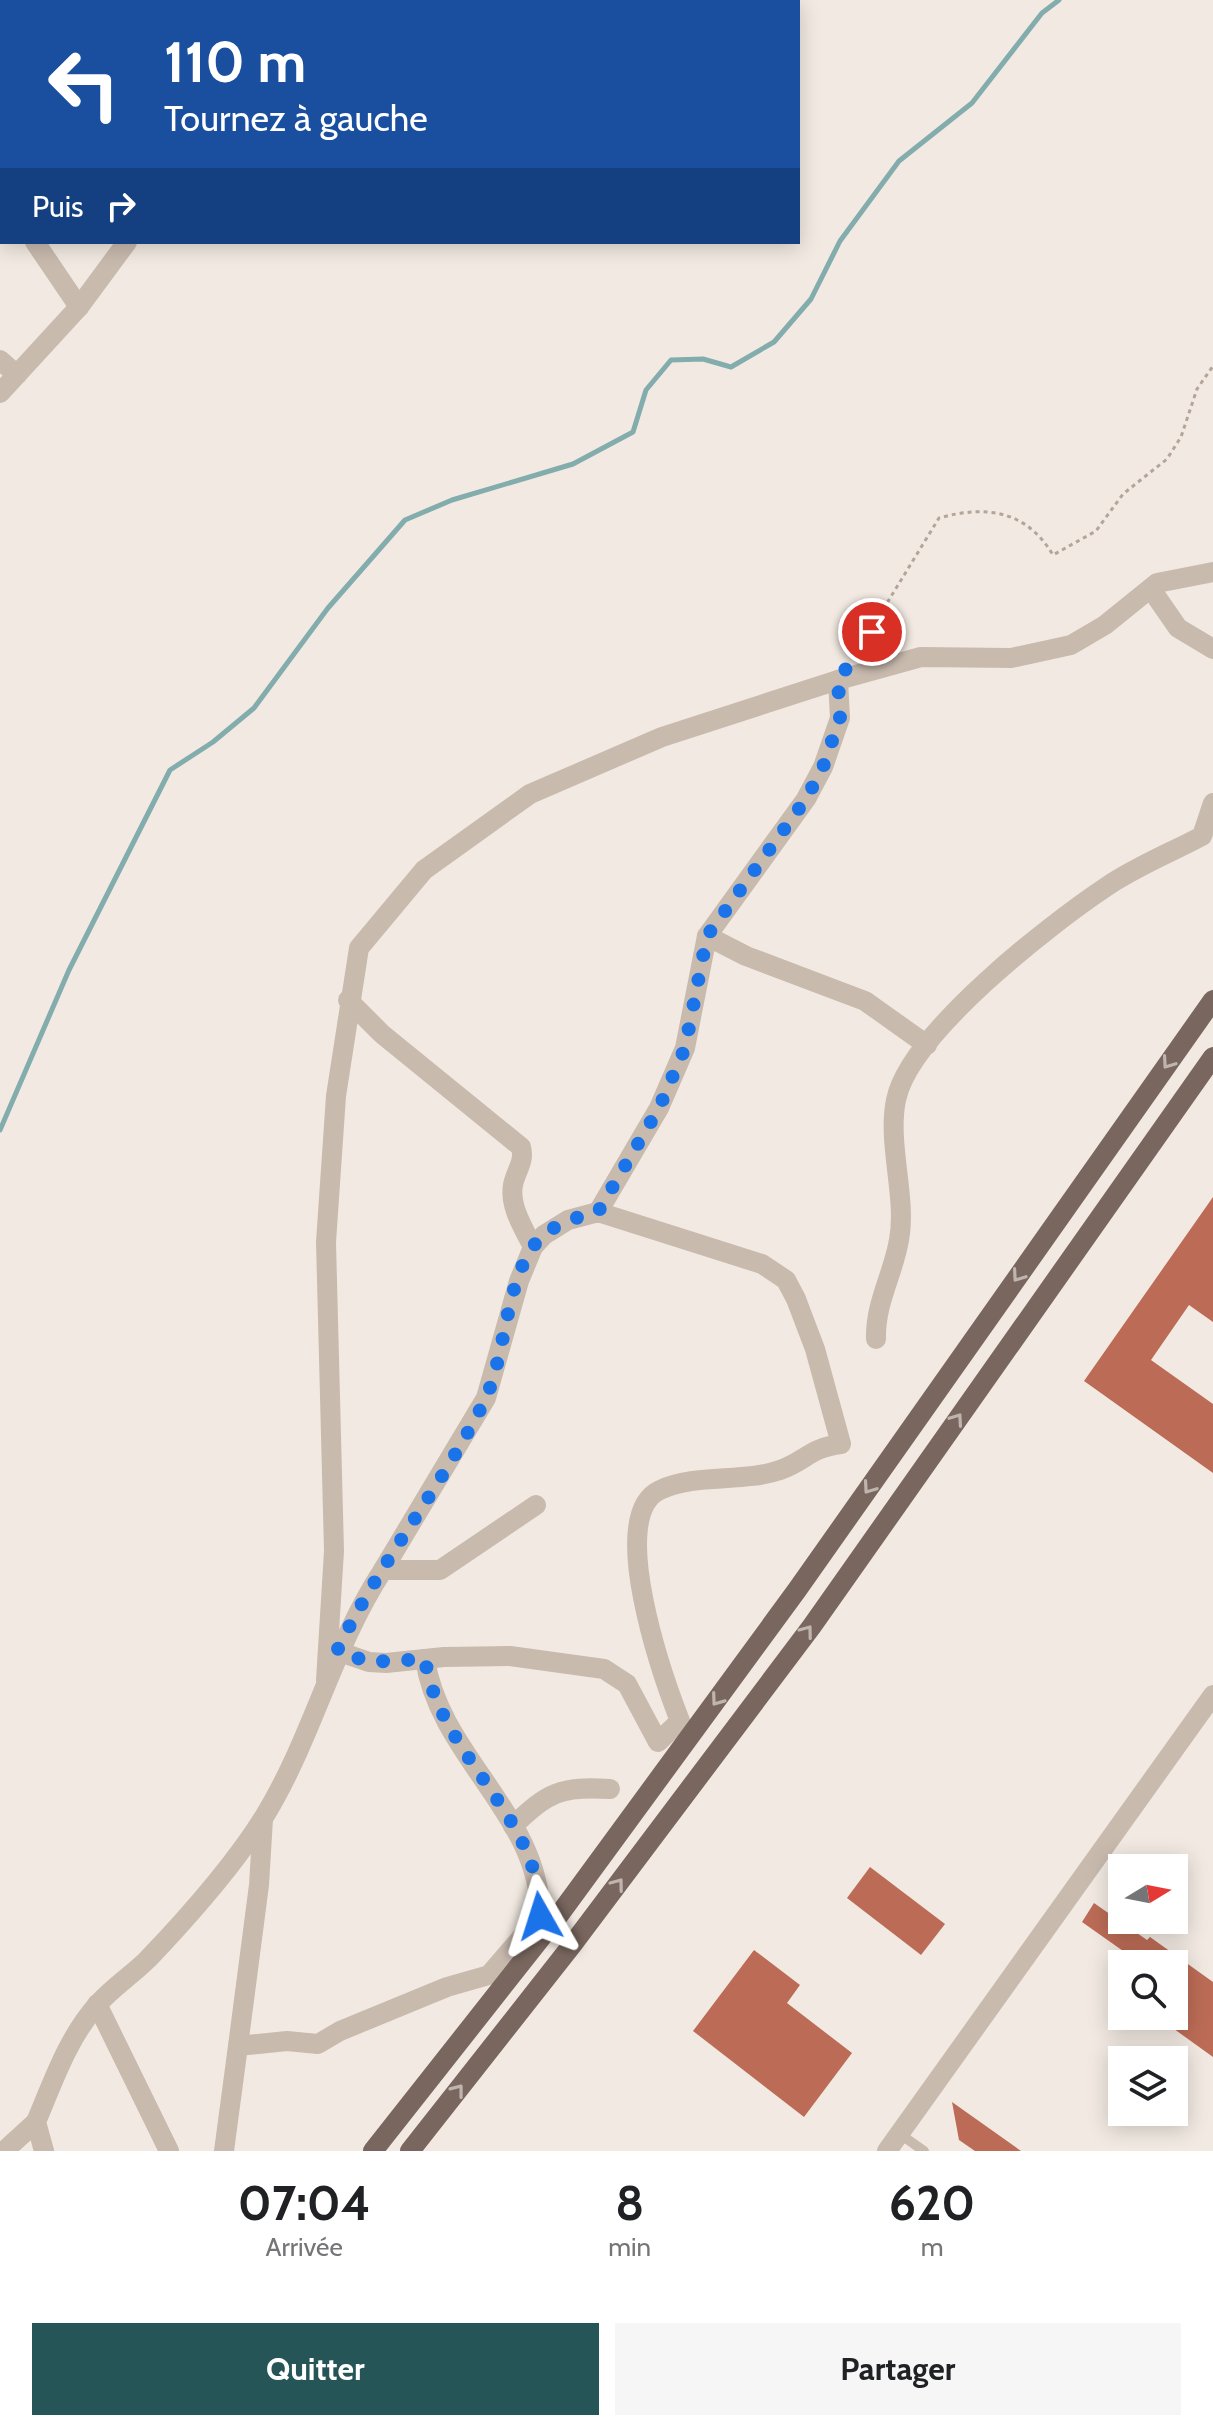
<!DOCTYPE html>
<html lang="fr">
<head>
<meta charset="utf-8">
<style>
	body { margin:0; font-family:Cabin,sans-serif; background:#f6f6f6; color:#202124; height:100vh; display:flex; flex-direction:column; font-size:30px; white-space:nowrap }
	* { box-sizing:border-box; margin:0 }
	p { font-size:26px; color:#757577 }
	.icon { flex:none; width:44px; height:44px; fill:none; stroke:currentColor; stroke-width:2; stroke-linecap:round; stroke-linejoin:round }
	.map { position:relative; height:2151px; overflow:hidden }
	.details { display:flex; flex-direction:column; background:#fff; flex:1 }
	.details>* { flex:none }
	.hud { position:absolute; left:0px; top:0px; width:800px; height:244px; box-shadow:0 4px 20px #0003; background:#1a4fa0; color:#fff; overflow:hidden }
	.needle { width:52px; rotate:80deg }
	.buttons { position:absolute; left:1108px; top:1854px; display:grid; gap:16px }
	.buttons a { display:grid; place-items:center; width:80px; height:80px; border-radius:0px; background:#fff; box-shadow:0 4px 20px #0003; font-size:40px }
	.pin { position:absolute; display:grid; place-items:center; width:68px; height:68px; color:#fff; margin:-34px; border:4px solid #fff; border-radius:50%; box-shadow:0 2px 8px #0007 }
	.me { position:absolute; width:88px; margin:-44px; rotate:354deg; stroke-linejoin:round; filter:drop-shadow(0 0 6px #0008) }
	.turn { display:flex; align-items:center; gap:28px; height:168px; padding:0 32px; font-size:36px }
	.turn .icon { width:104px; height:104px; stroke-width:2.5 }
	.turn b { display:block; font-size:56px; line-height:68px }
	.then { display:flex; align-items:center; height:76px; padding:0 32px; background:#0003; gap:16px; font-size:30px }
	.eta { display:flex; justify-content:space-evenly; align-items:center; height:136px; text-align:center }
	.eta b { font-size:48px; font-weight:700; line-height:56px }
	.cta { display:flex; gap:16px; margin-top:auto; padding:16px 32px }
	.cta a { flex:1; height:92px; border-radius:0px; background:#255557; color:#fff; font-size:32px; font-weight:700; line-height:92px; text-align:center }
	.cta a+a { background:#f6f6f6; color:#202124 }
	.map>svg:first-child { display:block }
</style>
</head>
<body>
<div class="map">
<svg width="1213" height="2151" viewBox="0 0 1213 2151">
	<rect width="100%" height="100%" fill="#f2eae2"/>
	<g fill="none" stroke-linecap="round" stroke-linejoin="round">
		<polyline stroke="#83acad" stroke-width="5" points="0,1130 69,970 170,770 213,742 254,708 328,608 405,520 452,500 573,464 633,432 646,390 671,360 703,359 731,367 774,342 811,299 840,241 899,161 972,103 1042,13 1059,0"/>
	</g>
	<g fill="#bc6c56">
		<polygon points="1213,1197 1213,1322 1189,1305 1151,1360 1213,1404 1213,1473 1084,1381"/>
		<polygon points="870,1867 945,1924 921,1955 847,1898"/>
		<polygon points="1094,1903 1147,1940 1150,1937 1213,1982 1213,2057 1156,2016 1174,2016 1174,1964 1129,1964 1133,1958 1082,1922"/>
		<polygon points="754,1950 800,1985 787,2003 852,2053 804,2117 693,2031"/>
		<polygon points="952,2102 1021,2151 975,2151 959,2140"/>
	</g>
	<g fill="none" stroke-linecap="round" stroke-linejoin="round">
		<path stroke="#b5a499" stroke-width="3" stroke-dasharray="4 4" stroke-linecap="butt" d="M854 657 939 518C986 505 1026 510 1053 555L1096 531 1123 494 1167 459 1181 437 1197 389 1213 366"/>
		<polyline stroke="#c9baae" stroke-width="10" points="900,2134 924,2151"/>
		<g stroke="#c9baae" stroke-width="20">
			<polyline points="174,0 174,2"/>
			<polyline points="243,0 244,2"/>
			<polyline points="99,2 104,0"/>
			<polyline points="0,143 2,142"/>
			<polyline points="0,161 2,166"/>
			<polyline points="35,242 79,307"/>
			<polyline points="0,360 17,375"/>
			<polyline points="0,393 79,307 127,242"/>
			<polyline points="1151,589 1178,628 1213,649"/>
			<polyline points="707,936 806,799 823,767 840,718 838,680 921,657 1011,658 1071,645 1105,625 1157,583 1213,572"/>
			<path d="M348 1000 382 1034 521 1147C525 1162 516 1170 513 1185 509 1206 524 1229 533 1247"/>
			<polyline points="598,1212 659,1108 685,1048 707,936 746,956 865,1001 927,1045"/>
			<path d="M876 1339C875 1303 893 1275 899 1240 907 1197 887 1144 896 1100 909 1034 1049 925 1106 887 1135 867 1170 853 1202 836L1213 803"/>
			<path d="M337 1651 369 1662 386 1663 444 1657 510 1656 604 1669 627 1684 658 1742 680 1721C664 1680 605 1515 660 1490 696 1473 743 1483 780 1470 806 1461 809 1448 841 1444L815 1349 796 1299 786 1280 762 1264 598 1212 568 1220 544 1235 533 1247 519 1281 486 1398 383 1570"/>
			<polyline points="326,1680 334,1551 326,1242 336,1096 359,948 424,870 530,794 662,737 838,680"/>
			<path d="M513 1826C548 1792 561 1786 610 1789"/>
			<polyline points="97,2004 169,2151"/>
			<polyline points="238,2046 259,1885 263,1819"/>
			<polyline points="4,2151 36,2122"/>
			<path d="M44 2151 36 2122C53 2082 68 2037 98 2004 113 1987 132 1975 148 1959 189 1916 232 1868 264 1817 312 1739 332 1648 383 1570H440L536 1505"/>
			<path d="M224 2151 238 2046 287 2041 318 2044 340 2031 447 1987 489 1975 540 1916C542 1817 439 1756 425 1659"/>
			<polyline points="887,2151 1213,1695"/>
		</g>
		<g stroke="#79675f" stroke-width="20">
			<polyline points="373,2151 559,1915 797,1590 1213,1000"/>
			<polyline points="410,2151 572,1945 812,1626 1213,1057"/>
		</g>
	</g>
	<defs><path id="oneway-chevron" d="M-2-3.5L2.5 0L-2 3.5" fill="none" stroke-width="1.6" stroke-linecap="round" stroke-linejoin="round" transform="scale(2)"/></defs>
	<g stroke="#c0b5ae">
		<use href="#oneway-chevron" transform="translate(1168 1063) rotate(125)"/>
		<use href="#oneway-chevron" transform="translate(1018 1276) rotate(125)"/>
		<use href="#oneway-chevron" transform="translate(957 1419) rotate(-55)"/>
		<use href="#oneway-chevron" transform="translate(869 1488) rotate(125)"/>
		<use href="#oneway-chevron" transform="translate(807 1631) rotate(-53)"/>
		<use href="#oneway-chevron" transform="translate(717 1700) rotate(126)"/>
		<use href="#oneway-chevron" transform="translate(618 1884) rotate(-53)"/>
		<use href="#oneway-chevron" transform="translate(458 2090) rotate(-52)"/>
	</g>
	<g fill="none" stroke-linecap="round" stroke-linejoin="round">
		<path stroke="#1a73e8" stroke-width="14" stroke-dasharray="0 25.2" d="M540 1916C542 1817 439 1756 425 1659L369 1662 337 1651C379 1563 442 1487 485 1400 506 1355 505 1283 535 1244 552 1224 574 1218 598 1212L659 1108 685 1048 707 936 806 799 823 767 840 718 838 680 872 632"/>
	</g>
</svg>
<div class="buttons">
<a><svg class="needle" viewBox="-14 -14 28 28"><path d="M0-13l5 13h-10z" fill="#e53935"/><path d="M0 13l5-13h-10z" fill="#757577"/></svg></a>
<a><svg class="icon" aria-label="search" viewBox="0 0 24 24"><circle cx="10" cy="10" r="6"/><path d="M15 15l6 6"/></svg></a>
<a><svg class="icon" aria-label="layers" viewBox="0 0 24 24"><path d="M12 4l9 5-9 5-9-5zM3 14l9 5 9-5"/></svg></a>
</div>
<div class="pin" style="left:872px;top:632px;background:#d93025"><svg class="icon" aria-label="arrive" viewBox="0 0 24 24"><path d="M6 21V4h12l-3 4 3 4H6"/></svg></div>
<svg class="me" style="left:540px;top:1916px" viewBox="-20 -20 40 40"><path d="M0-17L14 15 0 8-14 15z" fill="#1a73e8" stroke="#fff" stroke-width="4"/></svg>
<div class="hud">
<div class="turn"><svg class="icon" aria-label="left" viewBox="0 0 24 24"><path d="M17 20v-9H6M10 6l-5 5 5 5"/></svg><div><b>110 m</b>Tournez à gauche</div></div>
<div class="then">Puis<svg class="icon" aria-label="right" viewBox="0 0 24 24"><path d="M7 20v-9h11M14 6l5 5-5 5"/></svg></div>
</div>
</div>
<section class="details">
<div class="eta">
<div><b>07:04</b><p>Arrivée</p></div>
<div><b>8</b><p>min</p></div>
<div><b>620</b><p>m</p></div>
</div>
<div class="cta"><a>Quitter</a><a>Partager</a></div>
</section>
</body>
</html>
